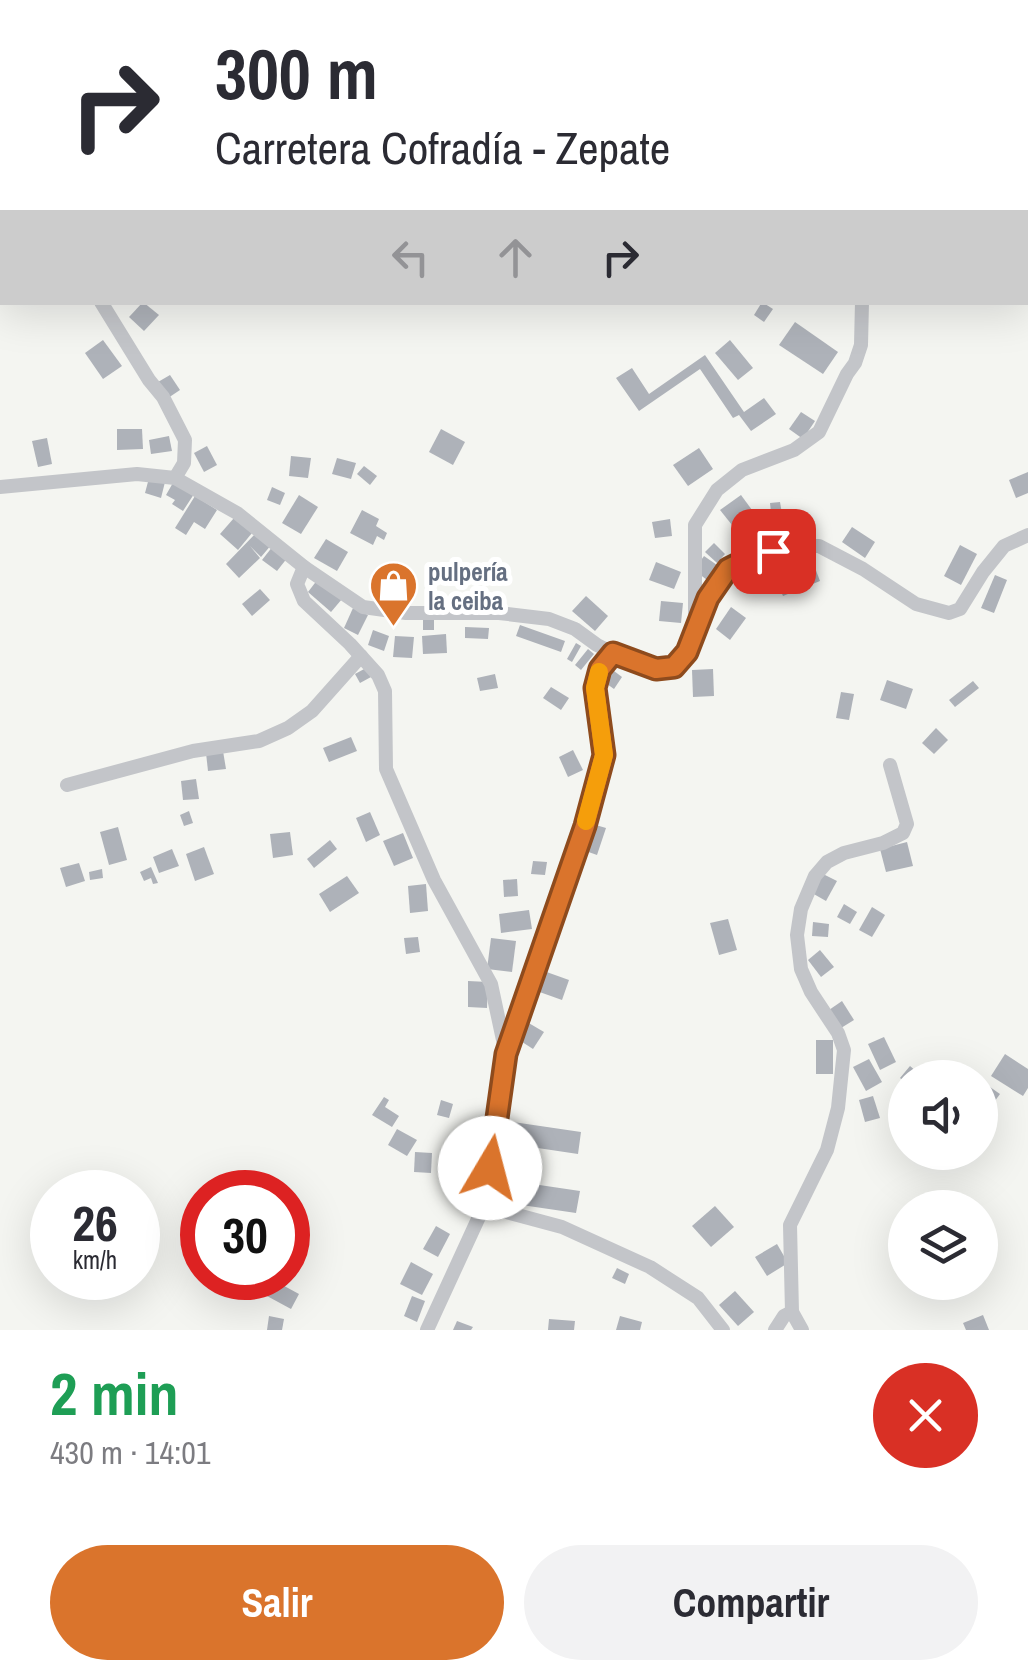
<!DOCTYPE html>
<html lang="es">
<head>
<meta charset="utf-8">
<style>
	body { margin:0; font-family:"Archivo Narrow",sans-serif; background:#f2f2f3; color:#2b2b33; height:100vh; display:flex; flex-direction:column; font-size:38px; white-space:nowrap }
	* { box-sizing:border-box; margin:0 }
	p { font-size:32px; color:#7c7c81 }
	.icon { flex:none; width:55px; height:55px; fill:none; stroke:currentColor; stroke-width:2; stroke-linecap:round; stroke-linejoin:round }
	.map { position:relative; height:1330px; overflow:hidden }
	.details { display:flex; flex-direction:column; background:#fff; flex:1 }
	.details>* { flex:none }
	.banner { position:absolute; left:0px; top:0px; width:1030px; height:305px; box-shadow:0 10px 40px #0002; background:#fff; color:#2b2b33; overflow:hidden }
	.fabs { position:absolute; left:888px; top:1060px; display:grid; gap:20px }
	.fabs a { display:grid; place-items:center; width:110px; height:110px; border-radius:50%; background:#fff; box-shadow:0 10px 40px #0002; font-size:50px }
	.speed { position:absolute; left:30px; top:1170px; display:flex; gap:20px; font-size:50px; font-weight:700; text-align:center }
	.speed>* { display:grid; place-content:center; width:130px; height:130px; border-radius:50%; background:#fff; box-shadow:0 10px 40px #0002; line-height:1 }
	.speed small { font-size:25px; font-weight:400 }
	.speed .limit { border:15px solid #d22; background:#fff; color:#111 }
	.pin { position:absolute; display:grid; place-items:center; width:85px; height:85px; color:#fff; margin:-42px; border-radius:20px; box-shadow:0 5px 15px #0006 }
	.me { position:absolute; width:110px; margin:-55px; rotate:8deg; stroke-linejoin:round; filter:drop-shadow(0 0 8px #0008) }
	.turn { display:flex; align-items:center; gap:35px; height:210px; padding:0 50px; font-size:45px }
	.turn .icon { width:130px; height:130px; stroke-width:2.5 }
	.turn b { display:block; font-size:70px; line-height:85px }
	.lanes { display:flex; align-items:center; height:95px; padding:0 50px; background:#0003; justify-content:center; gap:50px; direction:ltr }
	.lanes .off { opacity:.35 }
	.round { display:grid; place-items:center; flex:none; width:105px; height:105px; border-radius:52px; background:#f2f2f3 }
	.overview { display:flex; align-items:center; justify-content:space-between; height:170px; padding:0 50px }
	h1 { font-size:60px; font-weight:700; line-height:75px; color:#1e9e55 }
	.action { display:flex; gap:20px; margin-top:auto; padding:20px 50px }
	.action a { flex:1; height:115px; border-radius:60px; background:#da742c; color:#fff; font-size:40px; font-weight:700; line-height:115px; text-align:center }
	.action a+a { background:#f2f2f3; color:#2b2b33 }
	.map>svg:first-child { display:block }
</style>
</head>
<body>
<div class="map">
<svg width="1028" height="1330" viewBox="0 0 1028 1330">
	<rect width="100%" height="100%" fill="#f4f5f1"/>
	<g fill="#aeb2b9">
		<polygon points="143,302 159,315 144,331 129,317"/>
		<polygon points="762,302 773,309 764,322 754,315"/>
		<polygon points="795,322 838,352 823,374 779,345"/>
		<polygon points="103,340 122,366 103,379 85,353"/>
		<polygon points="730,340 753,368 738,380 715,353"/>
		<polygon points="705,355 744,412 764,398 776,414 751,431 739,415 733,418 700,369 639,411 616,378 632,368 649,394"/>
		<polygon points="170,375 180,390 168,398 158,382"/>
		<polygon points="801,412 815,421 803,439 789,429"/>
		<polygon points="117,429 142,429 143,449 117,450"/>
		<polygon points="441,429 465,442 453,465 429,452"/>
		<polygon points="169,436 172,451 151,454 149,440"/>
		<polygon points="47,438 52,464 38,467 32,441"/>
		<polygon points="207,446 217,465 204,472 194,453"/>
		<polygon points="699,448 713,469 688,486 673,465"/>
		<polygon points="291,456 311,458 308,478 289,476"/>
		<polygon points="337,458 356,463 351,479 332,474"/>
		<polygon points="364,466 377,476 370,485 357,474"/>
		<polygon points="1028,472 1028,493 1016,498 1009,480"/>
		<polygon points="149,478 165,482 161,498 145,493"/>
		<polygon points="174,481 194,494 183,511 172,504 175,500 166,495"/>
		<polygon points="272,487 285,493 280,505 267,500"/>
		<polygon points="299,495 318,507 301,534 282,523"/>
		<polygon points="741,495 752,510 732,525 720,510"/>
		<polygon points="195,496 217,510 205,529 194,522 186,535 175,528"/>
		<polygon points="780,502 783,520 772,521 770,503"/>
		<polygon points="362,510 379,519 376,526 387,533 384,540 377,536 373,545 350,533"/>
		<polygon points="764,511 771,529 747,537 741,520"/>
		<polygon points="234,518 252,533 238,550 220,534"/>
		<polygon points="670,519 672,536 655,538 652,522"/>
		<polygon points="852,527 875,542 865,558 842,542"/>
		<polygon points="258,531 272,544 261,557 250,546 260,558 239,578 226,564"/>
		<polygon points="326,539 348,552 337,571 314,558"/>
		<polygon points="714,543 725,554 717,563 705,552"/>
		<polygon points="960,545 977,554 961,585 944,576"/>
		<polygon points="273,546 288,557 277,571 262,560"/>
		<polygon points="704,556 717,565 707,580 694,570"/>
		<polygon points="812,560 820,581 783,596 774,576"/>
		<polygon points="656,562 681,572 674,589 649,580"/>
		<polygon points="995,575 1007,580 994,613 981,608"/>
		<polygon points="318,579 342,599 331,612 308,592"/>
		<polygon points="260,589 270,600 252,616 242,604"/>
		<polygon points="586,596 608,616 595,631 572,611"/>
		<polygon points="661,601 683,603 681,623 659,621"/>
		<polygon points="731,607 746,618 730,640 716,629"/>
		<polygon points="353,608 368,615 358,635 344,628"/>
		<rect x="423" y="618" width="11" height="12"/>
		<polygon points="520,625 565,641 561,652 516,636"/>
		<polygon points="465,627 489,628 488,639 465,638"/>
		<polygon points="373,630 389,636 384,651 368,645"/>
		<polygon points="446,634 447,653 423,654 422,636"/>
		<polygon points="395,636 414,637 412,658 393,657"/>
		<polygon points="576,643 581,646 572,662 567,659"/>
		<polygon points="588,649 594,654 581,670 575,665"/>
		<polygon points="606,665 622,677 614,689 597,677"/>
		<polygon points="366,668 371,677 360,683 355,674"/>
		<polygon points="713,669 714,696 693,697 692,670"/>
		<polygon points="495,674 498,688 480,691 477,678"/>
		<polygon points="887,680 913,689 906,709 880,700"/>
		<polygon points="973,681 979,688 955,707 949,700"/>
		<polygon points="551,687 569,698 561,710 543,698"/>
		<polygon points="841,692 854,694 849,720 836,718"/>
		<polygon points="936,728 948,740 934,754 922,743"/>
		<polygon points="351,737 357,751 329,762 323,748"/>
		<polygon points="573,750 583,770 568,777 559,757"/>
		<polygon points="223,751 226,769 208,771 206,753"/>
		<polygon points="196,779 199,799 183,800 181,781"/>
		<polygon points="189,811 193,823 184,826 180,815"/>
		<polygon points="370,812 380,835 366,842 356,818"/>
		<polygon points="589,823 606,828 597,855 580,849"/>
		<polygon points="118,827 127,860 109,865 100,832"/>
		<polygon points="290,832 293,855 273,858 270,834"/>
		<polygon points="403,833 413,858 394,866 383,841"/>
		<polygon points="330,840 337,849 314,868 307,859"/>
		<polygon points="907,842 913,866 886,872 880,849"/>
		<polygon points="204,847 214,874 195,881 186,854"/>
		<polygon points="172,849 179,866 159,873 153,857"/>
		<polygon points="533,861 547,862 545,875 531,874"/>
		<polygon points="79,863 85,881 66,887 60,868"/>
		<polygon points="151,867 158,883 153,884 151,878 144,881 140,872"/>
		<polygon points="102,869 103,878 90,880 89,872"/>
		<polygon points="823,874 837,881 826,901 812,893"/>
		<polygon points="347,876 359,893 330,912 319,894"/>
		<polygon points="517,879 518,896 504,897 503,880"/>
		<polygon points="426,884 428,911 410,913 408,886"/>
		<polygon points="844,904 857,912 850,924 837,917"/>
		<polygon points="872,907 885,915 872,937 859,930"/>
		<polygon points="529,910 532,929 501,933 499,914"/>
		<polygon points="728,919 737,950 719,955 710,923"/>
		<polygon points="813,922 829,924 828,937 812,936"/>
		<polygon points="418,937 420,952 406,954 404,938"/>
		<polygon points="491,938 516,941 512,972 487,969"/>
		<polygon points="820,950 834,967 821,977 808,960"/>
		<polygon points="541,970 569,980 562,1000 534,990"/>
		<polygon points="468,981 488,982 487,1008 468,1007"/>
		<polygon points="842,1001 854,1020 841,1028 829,1010"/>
		<polygon points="527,1022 544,1032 533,1049 516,1038"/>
		<polygon points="884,1037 896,1062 880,1070 868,1044"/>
		<rect x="816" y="1040" width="17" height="34"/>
		<polygon points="1005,1054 1028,1069 1028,1088 1023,1096 991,1076"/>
		<polygon points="869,1059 882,1082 866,1091 853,1067"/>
		<polygon points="910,1066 924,1078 905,1078 905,1082 900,1078"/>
		<polygon points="980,1080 1000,1094 992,1105 980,1097"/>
		<polygon points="873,1096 880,1118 865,1122 859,1100"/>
		<polygon points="384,1097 389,1100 385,1107 399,1116 392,1127 372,1115"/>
		<polygon points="441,1100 453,1104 449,1118 437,1115"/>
		<polygon points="513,1122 581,1132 578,1154 531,1147 526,1183 580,1191 576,1213 502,1202"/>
		<polygon points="397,1129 417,1140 407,1156 388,1145"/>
		<polygon points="415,1152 432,1153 431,1173 414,1172"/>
		<polygon points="715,1206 734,1227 711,1247 692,1226"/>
		<polygon points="436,1226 450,1234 438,1257 423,1249"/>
		<polygon points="777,1244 788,1263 767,1276 755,1257"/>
		<polygon points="411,1262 433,1274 422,1295 400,1284"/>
		<polygon points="617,1268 629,1274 625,1284 612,1278"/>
		<polygon points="275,1281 299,1294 291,1309 267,1296"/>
		<polygon points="735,1291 754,1312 738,1326 719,1305"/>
		<polygon points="412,1296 425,1301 417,1322 404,1316"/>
		<polygon points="983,1315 989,1330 966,1330 963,1323"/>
		<polygon points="269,1316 284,1319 282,1330 267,1330"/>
		<polygon points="620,1316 642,1322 640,1330 616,1330"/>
		<polygon points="549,1319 575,1321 574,1330 548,1330"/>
		<polygon points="457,1321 473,1327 471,1330 453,1330"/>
	</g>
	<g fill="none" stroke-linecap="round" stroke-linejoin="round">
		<g stroke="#c3c5c9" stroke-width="14">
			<polyline points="938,0 938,2"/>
			<polyline points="0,27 2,32"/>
			<polyline points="101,302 149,380 163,397 185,440 184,463 175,478"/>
			<polyline points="0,487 137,474 175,478 237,513 304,567 363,607 406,613 499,613 549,619 575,629 597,645 625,659 656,669 673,667 687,652 707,598 728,569 753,556 793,546 819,546 863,569 916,604 949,613 960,609 983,572 1004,546 1028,535"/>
			<polyline points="304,567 297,584 304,601 350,644 378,675 385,691 386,769 434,880 491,984 506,1054 484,1206 427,1330"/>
			<polyline points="695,620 695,525 717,490 742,470 794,450 819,432 847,374 855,363 861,345 862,302"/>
			<polyline points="67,785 193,751 259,741 288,728 312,711 361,656"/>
			<polyline points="506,1054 585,827 604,755 595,688 600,669 613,653"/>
			<polyline points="484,1206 562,1227 650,1267 698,1298 723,1330"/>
			<polyline points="775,1330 784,1316 792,1312"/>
			<polyline points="802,1330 792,1312 790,1225 827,1150 838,1108 844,1050 838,1033 811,992 801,969 797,935 801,909 815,876 827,862 844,853 883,843 903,833 907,824 890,765"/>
		</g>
	</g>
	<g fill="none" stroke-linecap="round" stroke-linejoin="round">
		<defs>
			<polyline id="route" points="490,1168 506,1054 585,826 604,755 595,688 600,669 613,653 656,669 674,667 687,652 708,598 728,569 754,556 773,551"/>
		</defs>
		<use href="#route" stroke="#8e4b1d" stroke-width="25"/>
		<use href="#route" stroke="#da742c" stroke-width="18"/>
		<polyline stroke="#f59e0b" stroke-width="18" points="586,821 604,755 595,688 599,672"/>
	</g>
	<defs>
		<symbol id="shop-pin" viewBox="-11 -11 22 30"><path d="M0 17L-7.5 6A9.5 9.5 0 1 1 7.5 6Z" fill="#da742c" stroke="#fff"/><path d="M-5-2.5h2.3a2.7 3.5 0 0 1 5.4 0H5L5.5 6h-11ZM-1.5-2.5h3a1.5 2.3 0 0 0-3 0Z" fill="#fff"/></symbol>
	</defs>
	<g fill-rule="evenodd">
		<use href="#shop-pin" x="366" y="558" width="55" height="75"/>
	</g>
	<g text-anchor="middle" stroke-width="10" stroke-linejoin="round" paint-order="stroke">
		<g font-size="25" font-weight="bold" fill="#656f81" stroke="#fff" text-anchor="start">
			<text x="428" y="581">pulpería<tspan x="428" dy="29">la ceiba</tspan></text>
		</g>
	</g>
</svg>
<div class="fabs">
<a><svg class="icon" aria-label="sound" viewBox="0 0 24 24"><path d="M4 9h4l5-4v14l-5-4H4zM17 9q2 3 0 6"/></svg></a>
<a><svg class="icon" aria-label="layers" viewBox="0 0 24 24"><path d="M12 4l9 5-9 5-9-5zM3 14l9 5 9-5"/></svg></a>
</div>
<div class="speed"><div>26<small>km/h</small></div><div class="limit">30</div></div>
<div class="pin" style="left:773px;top:551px;background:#d93025"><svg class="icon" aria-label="arrive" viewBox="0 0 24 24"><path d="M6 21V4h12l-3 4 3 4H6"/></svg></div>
<svg class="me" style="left:490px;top:1168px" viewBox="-20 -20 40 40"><circle r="19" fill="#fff"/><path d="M0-13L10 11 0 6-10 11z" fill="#da742c"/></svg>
<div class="banner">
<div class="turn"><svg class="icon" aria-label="right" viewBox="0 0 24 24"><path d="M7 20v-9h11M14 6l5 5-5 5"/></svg><div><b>300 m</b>Carretera Cofradía - Zepate</div></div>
<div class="lanes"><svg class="icon off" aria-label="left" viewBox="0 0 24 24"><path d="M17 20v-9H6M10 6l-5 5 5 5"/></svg><svg class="icon off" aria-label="ahead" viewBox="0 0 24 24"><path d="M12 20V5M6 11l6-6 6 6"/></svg><svg class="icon" aria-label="right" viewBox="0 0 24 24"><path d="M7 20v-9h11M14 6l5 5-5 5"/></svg></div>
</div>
</div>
<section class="details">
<div class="overview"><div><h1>2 min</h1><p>430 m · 14:01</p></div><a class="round" style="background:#d93025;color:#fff"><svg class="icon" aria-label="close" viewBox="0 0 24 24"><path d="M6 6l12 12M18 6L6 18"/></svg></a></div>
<div class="action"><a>Salir</a><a>Compartir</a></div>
</section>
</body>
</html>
